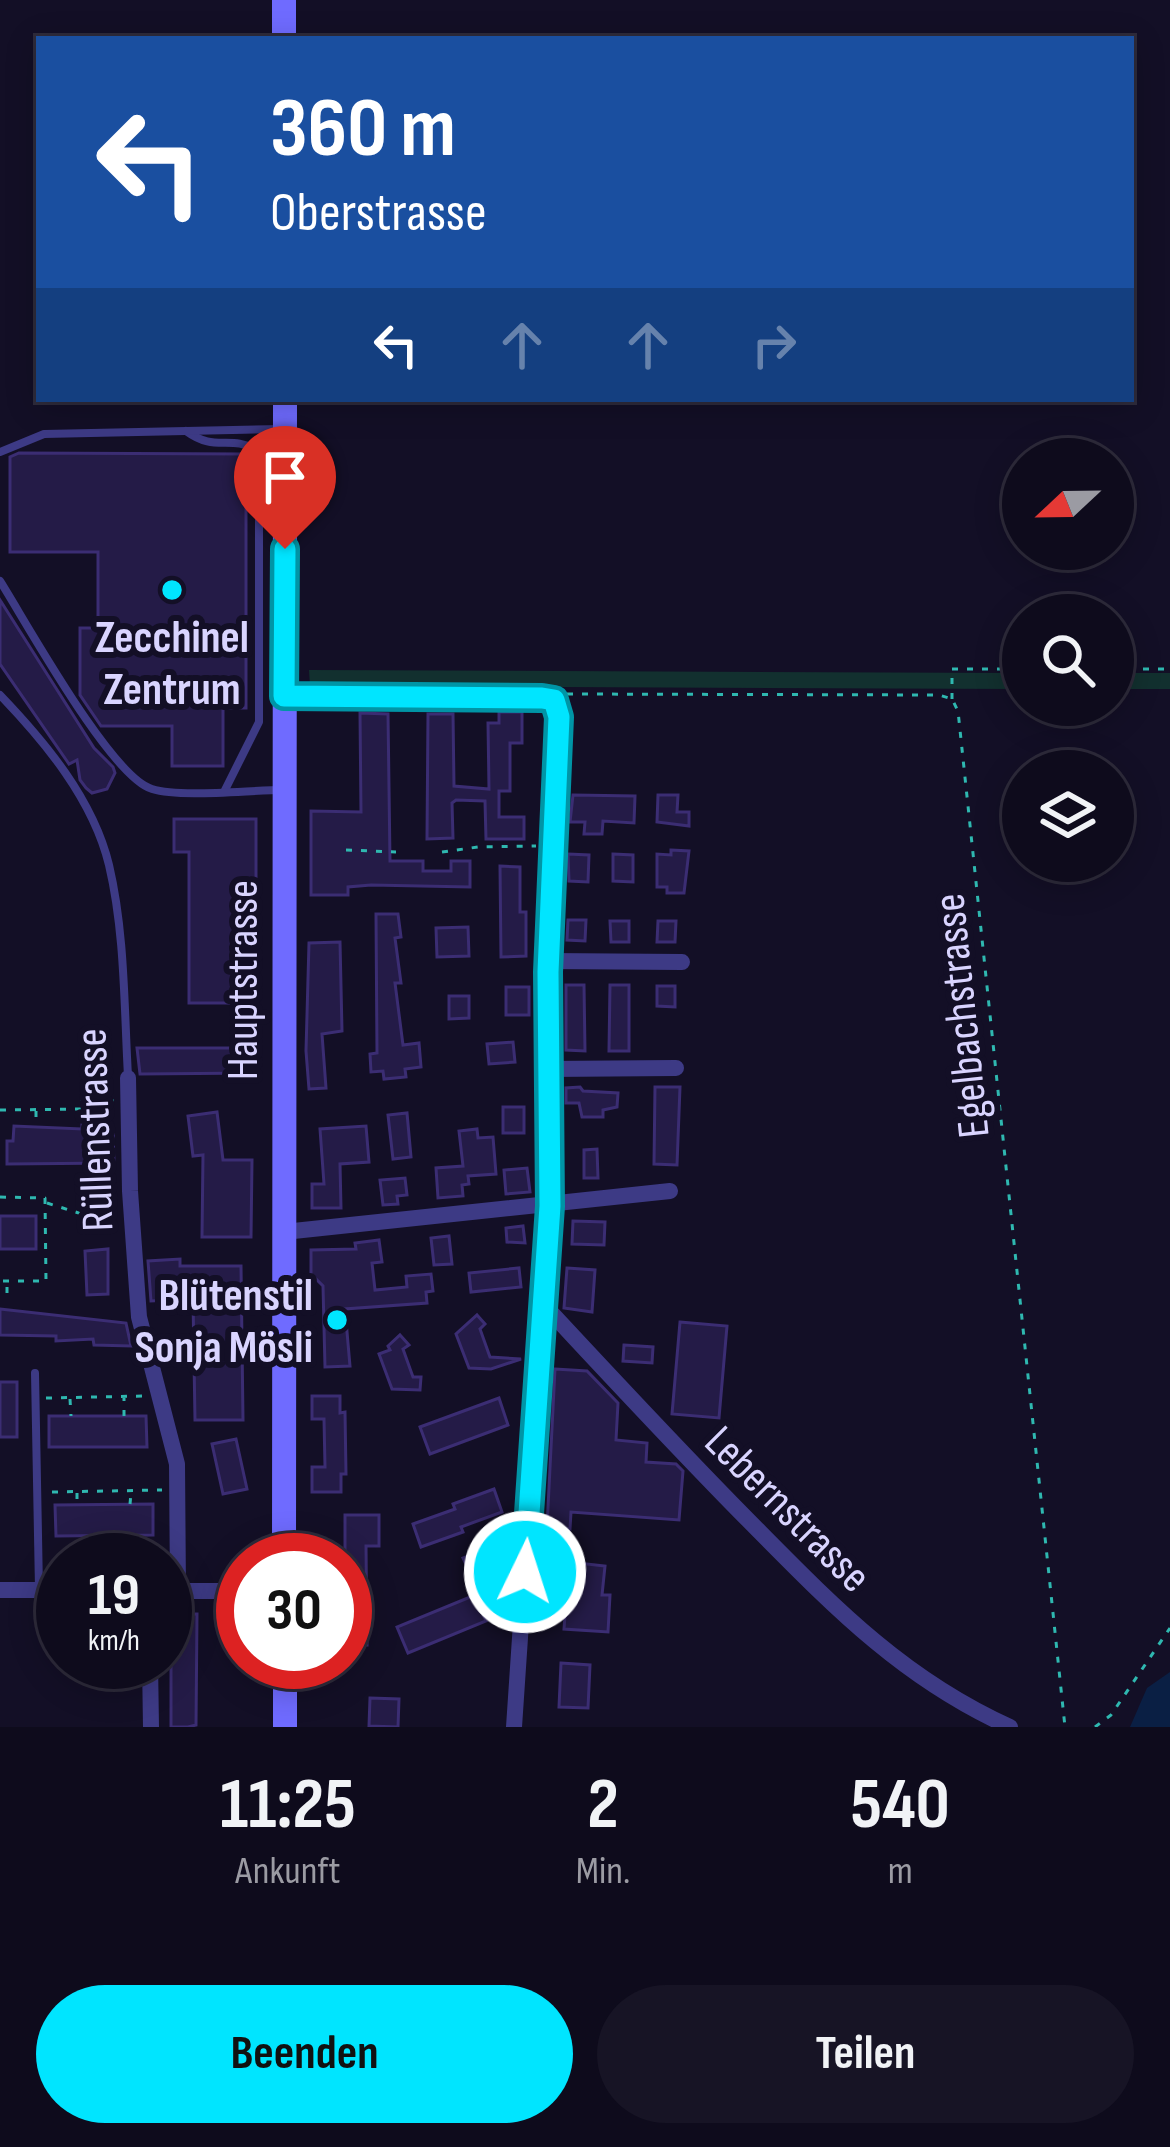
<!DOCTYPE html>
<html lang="de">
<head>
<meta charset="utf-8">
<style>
	body { margin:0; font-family:"Sofia Sans Condensed",sans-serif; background:#171425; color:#f1f3f6; height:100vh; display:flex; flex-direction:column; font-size:45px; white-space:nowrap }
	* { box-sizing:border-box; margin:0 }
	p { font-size:39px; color:#9b9ba3 }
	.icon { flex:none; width:66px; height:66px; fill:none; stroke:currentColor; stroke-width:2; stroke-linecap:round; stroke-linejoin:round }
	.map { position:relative; height:1727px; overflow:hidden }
	.panel { display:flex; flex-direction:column; background:#0e0b1c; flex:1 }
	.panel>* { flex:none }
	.guide { position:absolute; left:36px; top:36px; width:1098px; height:366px; border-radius:0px; box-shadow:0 6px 30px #0003,0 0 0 3px #2e2b3b; background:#1a4fa0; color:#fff; overflow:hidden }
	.needle { width:78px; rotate:248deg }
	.fabs { position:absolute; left:1002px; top:438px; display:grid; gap:24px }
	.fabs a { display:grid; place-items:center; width:132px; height:132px; border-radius:50%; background:#0e0b1c; box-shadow:0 6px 30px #0003,0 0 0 3px #2e2b3b; font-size:60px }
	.speed { position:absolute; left:36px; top:1533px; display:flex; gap:24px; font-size:60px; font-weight:700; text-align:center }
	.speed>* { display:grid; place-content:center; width:156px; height:156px; border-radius:50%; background:#0e0b1c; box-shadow:0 6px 30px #0003,0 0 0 3px #2e2b3b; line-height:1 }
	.speed small { font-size:30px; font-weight:400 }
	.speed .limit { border:18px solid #d22; background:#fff; color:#111 }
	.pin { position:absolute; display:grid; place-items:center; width:102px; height:102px; color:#fff; margin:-123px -51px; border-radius:50% 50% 50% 0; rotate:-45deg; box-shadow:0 0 12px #0007 }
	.pin .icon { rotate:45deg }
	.me { position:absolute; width:132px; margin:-66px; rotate:4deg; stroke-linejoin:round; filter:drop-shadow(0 0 9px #0008) }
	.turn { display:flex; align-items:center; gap:42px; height:252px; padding:0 36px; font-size:54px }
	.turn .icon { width:156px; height:156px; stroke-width:2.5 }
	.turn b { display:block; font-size:84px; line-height:102px }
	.lanes { display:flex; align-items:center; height:114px; padding:0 36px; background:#0003; justify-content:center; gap:60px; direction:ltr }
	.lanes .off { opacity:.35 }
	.eta { display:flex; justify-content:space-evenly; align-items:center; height:204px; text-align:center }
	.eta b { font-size:72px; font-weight:700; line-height:84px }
	.primary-button { display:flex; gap:24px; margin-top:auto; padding:24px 36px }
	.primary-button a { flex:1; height:138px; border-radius:72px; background:#00e5ff; color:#111; font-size:48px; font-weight:700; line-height:138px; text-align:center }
	.primary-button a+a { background:#171425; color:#f1f3f6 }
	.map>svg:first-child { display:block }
</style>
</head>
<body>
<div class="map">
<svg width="1170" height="1727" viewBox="0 0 1170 1727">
	<rect width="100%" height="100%" fill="#130f26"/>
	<g fill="#12302f">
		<polygon points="309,670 1023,673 1023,689 310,686"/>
		<rect x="1113" y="673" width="57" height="16"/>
	</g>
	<polygon fill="#0a1f44" points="1170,1672 1170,1727 1130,1727 1147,1688"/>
	<g fill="#241b47" stroke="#3b2d73" stroke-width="3">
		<polygon points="19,453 246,454 246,708 223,708 223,766 172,766 172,726 101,726 80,695 80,628 98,628 98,552 10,552 10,457"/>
		<polygon points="0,600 94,748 113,767 115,773 107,789 92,793 86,788 80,780 77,760 69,764 0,664"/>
		<polygon points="499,712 522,712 522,743 510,743 510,791 499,791 499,817 524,817 524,839 486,839 485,801 456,800 452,803 453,838 427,839 428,714 453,714 454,786 489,789 488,723 499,723"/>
		<polygon points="360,713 388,714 390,861 423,861 423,871 451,871 451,861 470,861 470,887 371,885 348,887 348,895 311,895 311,811 361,812"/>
		<polygon points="573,795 635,796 634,823 603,821 602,834 584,834 585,822 570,822"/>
		<polygon points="658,795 678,795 677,812 689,812 689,826 657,822"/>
		<polygon points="174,819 256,819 256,1003 189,1003 189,852 174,852"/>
		<polygon points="671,850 689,851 684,893 667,893 667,887 657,887 657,854 671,855"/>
		<polygon points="568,854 589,855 588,882 569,881"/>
		<polygon points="613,854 633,855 633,882 613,881"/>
		<polygon points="500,866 520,867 520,912 526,912 526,956 501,957"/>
		<polygon points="376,914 398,914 401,937 395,938 401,983 395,983 403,1045 419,1043 421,1067 405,1069 406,1077 384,1079 383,1071 371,1072 370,1054 377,1053"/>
		<polygon points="568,920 586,920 585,941 567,940"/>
		<polygon points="610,921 629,921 629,942 611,942"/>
		<polygon points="658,921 676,921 675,942 657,942"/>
		<polygon points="468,927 469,956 437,957 436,928"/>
		<polygon points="340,942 342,1031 322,1034 326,1088 309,1089 306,1051 309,943"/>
		<polygon points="566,985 584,985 585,1051 566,1050"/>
		<polygon points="610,985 629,985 629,1051 609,1051"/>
		<polygon points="657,986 675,986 675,1007 657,1006"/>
		<rect x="506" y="987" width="23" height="28"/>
		<polygon points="449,996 469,996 469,1018 449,1019"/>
		<polygon points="513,1042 515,1062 489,1064 487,1044"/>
		<polygon points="137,1048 256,1048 256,1073 140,1074"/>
		<polygon points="580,1087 583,1091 618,1093 617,1107 603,1110 603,1117 582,1117 579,1103 566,1103 566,1088"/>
		<polygon points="655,1087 680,1087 677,1165 654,1164"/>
		<rect x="503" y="1107" width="21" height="26"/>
		<polygon points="217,1112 223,1160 252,1160 251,1237 202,1237 203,1155 193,1156 188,1116"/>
		<polygon points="407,1113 411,1157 393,1159 388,1115"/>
		<polygon points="82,1122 95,1122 95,1129 113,1129 114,1163 7,1164 7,1141 13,1141 14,1126 82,1129"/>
		<polygon points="366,1126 369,1162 340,1164 341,1208 312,1208 312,1184 324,1184 320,1129"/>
		<polygon points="477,1129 478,1138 493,1137 496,1174 468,1176 469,1184 462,1185 463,1196 438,1198 436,1168 463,1166 459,1131"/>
		<polygon points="597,1149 598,1178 584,1178 584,1150"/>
		<polygon points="527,1168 530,1192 506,1194 504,1170"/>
		<polygon points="405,1178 407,1195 397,1196 398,1204 383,1205 380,1180"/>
		<rect x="0" y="1216" width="36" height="33"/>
		<polygon points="573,1221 605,1222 604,1245 572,1244"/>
		<polygon points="523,1226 525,1243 507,1242 506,1228"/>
		<polygon points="449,1236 452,1264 434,1265 431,1238"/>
		<polygon points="379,1240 382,1262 372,1263 375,1290 407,1287 406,1276 431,1274 433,1291 426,1292 427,1303 345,1309 350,1366 325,1367 323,1286 311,1274 311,1250 356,1249 355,1243"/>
		<polygon points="108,1249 108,1294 87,1295 85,1251"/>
		<polygon points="180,1259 180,1266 241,1266 243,1420 195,1420 193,1299 151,1301 148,1261"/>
		<polygon points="519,1268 521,1287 471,1292 469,1273"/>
		<polygon points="567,1268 595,1270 592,1312 564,1308"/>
		<polygon points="0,1309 126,1323 131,1346 94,1345 93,1339 56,1341 56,1336 0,1335"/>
		<polygon points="477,1315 485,1324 480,1329 490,1357 521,1359 491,1369 469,1368 456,1334"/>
		<polygon points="680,1322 727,1326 719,1418 672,1414"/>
		<polygon points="400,1335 409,1345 403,1349 413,1377 421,1377 420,1390 392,1389 379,1354 390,1350 388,1346"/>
		<polygon points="624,1345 653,1347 652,1363 623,1361"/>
		<polygon points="555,1369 587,1371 618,1403 616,1440 647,1443 646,1462 676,1464 683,1471 679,1520 571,1512 570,1529 547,1527"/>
		<rect x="0" y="1382" width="17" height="55"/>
		<polygon points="312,1396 340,1396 340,1413 345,1412 346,1474 341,1474 341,1492 312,1492 312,1467 325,1467 324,1419 312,1419"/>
		<polygon points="499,1398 508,1425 430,1454 420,1427"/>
		<polygon points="49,1416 146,1416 147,1447 49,1447"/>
		<polygon points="236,1439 247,1489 223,1494 212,1444"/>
		<polygon points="494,1489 502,1512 461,1527 463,1532 421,1547 413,1524 455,1509 453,1504"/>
		<polygon points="153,1504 153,1535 56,1536 55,1505"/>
		<polygon points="345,1515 379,1515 379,1546 366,1546 367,1645 345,1645"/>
		<polygon points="498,1544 505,1559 470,1573 463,1558"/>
		<polygon points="569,1562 605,1566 602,1595 610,1595 608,1632 564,1629"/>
		<polygon points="475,1595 486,1621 408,1653 397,1627"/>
		<polygon points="171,1614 197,1614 196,1725 188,1727 171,1727"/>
		<polygon points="561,1663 590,1665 588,1708 559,1707"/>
		<polygon points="370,1698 399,1699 398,1727 369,1726"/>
	</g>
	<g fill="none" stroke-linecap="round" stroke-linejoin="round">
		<g stroke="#2fb8b0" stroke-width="3" stroke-dasharray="6 9" stroke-linecap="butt">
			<polyline points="1113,669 1170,669"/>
			<polyline points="567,694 939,695 952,699 958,711 1065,1727"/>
			<polyline points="952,699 952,669 1023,669"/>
			<polyline points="346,850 396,852"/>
			<polyline points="442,852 478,847 536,846"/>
			<polyline points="0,1110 82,1109 82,1101 114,1101"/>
			<polyline points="36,1111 36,1125"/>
			<polyline points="0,1197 45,1198 46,1281 0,1281"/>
			<polyline points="47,1203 85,1215 100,1205 108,1193 115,1192"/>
			<polyline points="7,1293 7,1283"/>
			<polyline points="46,1398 144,1396"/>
			<polyline points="70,1399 71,1416"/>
			<polyline points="124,1416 124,1398"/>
			<polyline points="52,1492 162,1490"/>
			<polyline points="77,1493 77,1505"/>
			<polyline points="130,1504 131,1493"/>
			<polyline points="1095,1727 1111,1715 1170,1628"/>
		</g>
		<g stroke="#3d3a85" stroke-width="8">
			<path d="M186 431C216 453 229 434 257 450L259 458V722L225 790"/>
			<polyline points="0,452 44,434 283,429"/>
			<path d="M0 581C26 622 111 777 152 789 181 798 249 790 282 790"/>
			<path d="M0 695C45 742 93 799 109 865 125 933 124 1006 128 1076"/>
			<polyline points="35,1373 39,1589"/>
		</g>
		<g stroke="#3d3a85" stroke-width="16">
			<polyline points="284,696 542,697 553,701 559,717 548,961 549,1206 514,1727"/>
			<polyline points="548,961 682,962"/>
			<polyline points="548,1069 676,1068"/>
			<polyline points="128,1078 130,1191 139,1317 177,1464 178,1592"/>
			<polyline points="284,1232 670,1191"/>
			<path d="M544 1305C615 1381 686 1458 759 1531 838 1611 906 1680 1010 1727"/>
			<polyline points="0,1590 63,1590"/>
			<polyline points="165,1591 243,1591"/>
			<polyline points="150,1662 151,1727"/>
		</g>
		<g stroke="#6f6bff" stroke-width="24">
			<polyline points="284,0 284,39"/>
			<polyline points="284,1560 285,399"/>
			<polyline points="285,1662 285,1727"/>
		</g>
	</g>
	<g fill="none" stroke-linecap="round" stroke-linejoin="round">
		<defs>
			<polyline id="route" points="285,549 284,696 542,698 554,700 559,717 548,972 550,1206 525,1572"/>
		</defs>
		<use href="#route" stroke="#0095a6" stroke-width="30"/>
		<use href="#route" stroke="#00e5ff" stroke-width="21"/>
	</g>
	<g fill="#00e5ff" stroke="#130f26" stroke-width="4.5">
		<circle cx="172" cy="590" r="12"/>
		<circle cx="337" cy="1320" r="12"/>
	</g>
	<g text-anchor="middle" stroke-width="12" stroke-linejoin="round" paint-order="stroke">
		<g font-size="45" font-weight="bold" fill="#d9d4ff" stroke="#130f26">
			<text x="172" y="652">Zecchinel<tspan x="172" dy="52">Zentrum</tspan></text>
			<text x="313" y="1310" text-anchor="end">Blütenstil<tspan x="313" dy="52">Sonja Mösli</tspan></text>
		</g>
		<g font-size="45" fill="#d9d4ff" stroke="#130f26">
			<text transform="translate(241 980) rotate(-90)" y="16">Hauptstrasse</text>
			<text transform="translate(960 1016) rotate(-96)" y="16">Egelbachstrasse</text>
			<text transform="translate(93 1130) rotate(-92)" y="16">Rüllenstrasse</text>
			<text transform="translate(789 1508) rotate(45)" y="16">Lebernstrasse</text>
		</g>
	</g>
</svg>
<div class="fabs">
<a><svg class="needle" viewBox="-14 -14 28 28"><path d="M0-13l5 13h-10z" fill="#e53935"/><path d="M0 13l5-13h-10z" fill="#9b9ba3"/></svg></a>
<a><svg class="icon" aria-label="search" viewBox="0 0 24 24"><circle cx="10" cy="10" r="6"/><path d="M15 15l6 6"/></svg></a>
<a><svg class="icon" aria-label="layers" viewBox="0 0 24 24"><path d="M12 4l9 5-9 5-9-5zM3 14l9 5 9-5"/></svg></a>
</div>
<div class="speed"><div>19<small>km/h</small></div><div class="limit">30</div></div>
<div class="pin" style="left:285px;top:549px;background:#d93025"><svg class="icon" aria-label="arrive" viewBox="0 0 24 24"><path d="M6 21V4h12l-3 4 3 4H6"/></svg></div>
<svg class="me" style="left:525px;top:1572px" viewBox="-20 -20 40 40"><circle r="17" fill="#00e5ff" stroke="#fff" stroke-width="3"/><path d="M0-11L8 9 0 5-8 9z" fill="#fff"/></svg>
<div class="guide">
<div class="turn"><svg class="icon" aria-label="left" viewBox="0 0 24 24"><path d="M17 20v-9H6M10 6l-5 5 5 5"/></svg><div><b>360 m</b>Oberstrasse</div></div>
<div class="lanes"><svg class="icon" aria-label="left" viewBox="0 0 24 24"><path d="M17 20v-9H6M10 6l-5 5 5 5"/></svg><svg class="icon off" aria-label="ahead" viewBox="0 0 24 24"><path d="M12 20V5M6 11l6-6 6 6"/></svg><svg class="icon off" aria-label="ahead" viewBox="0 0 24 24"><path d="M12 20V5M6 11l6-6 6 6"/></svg><svg class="icon off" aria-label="right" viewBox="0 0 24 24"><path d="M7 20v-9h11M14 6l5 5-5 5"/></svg></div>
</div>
</div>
<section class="panel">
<div class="eta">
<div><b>11:25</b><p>Ankunft</p></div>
<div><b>2</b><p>Min.</p></div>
<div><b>540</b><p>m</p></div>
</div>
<div class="primary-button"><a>Beenden</a><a>Teilen</a></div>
</section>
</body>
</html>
